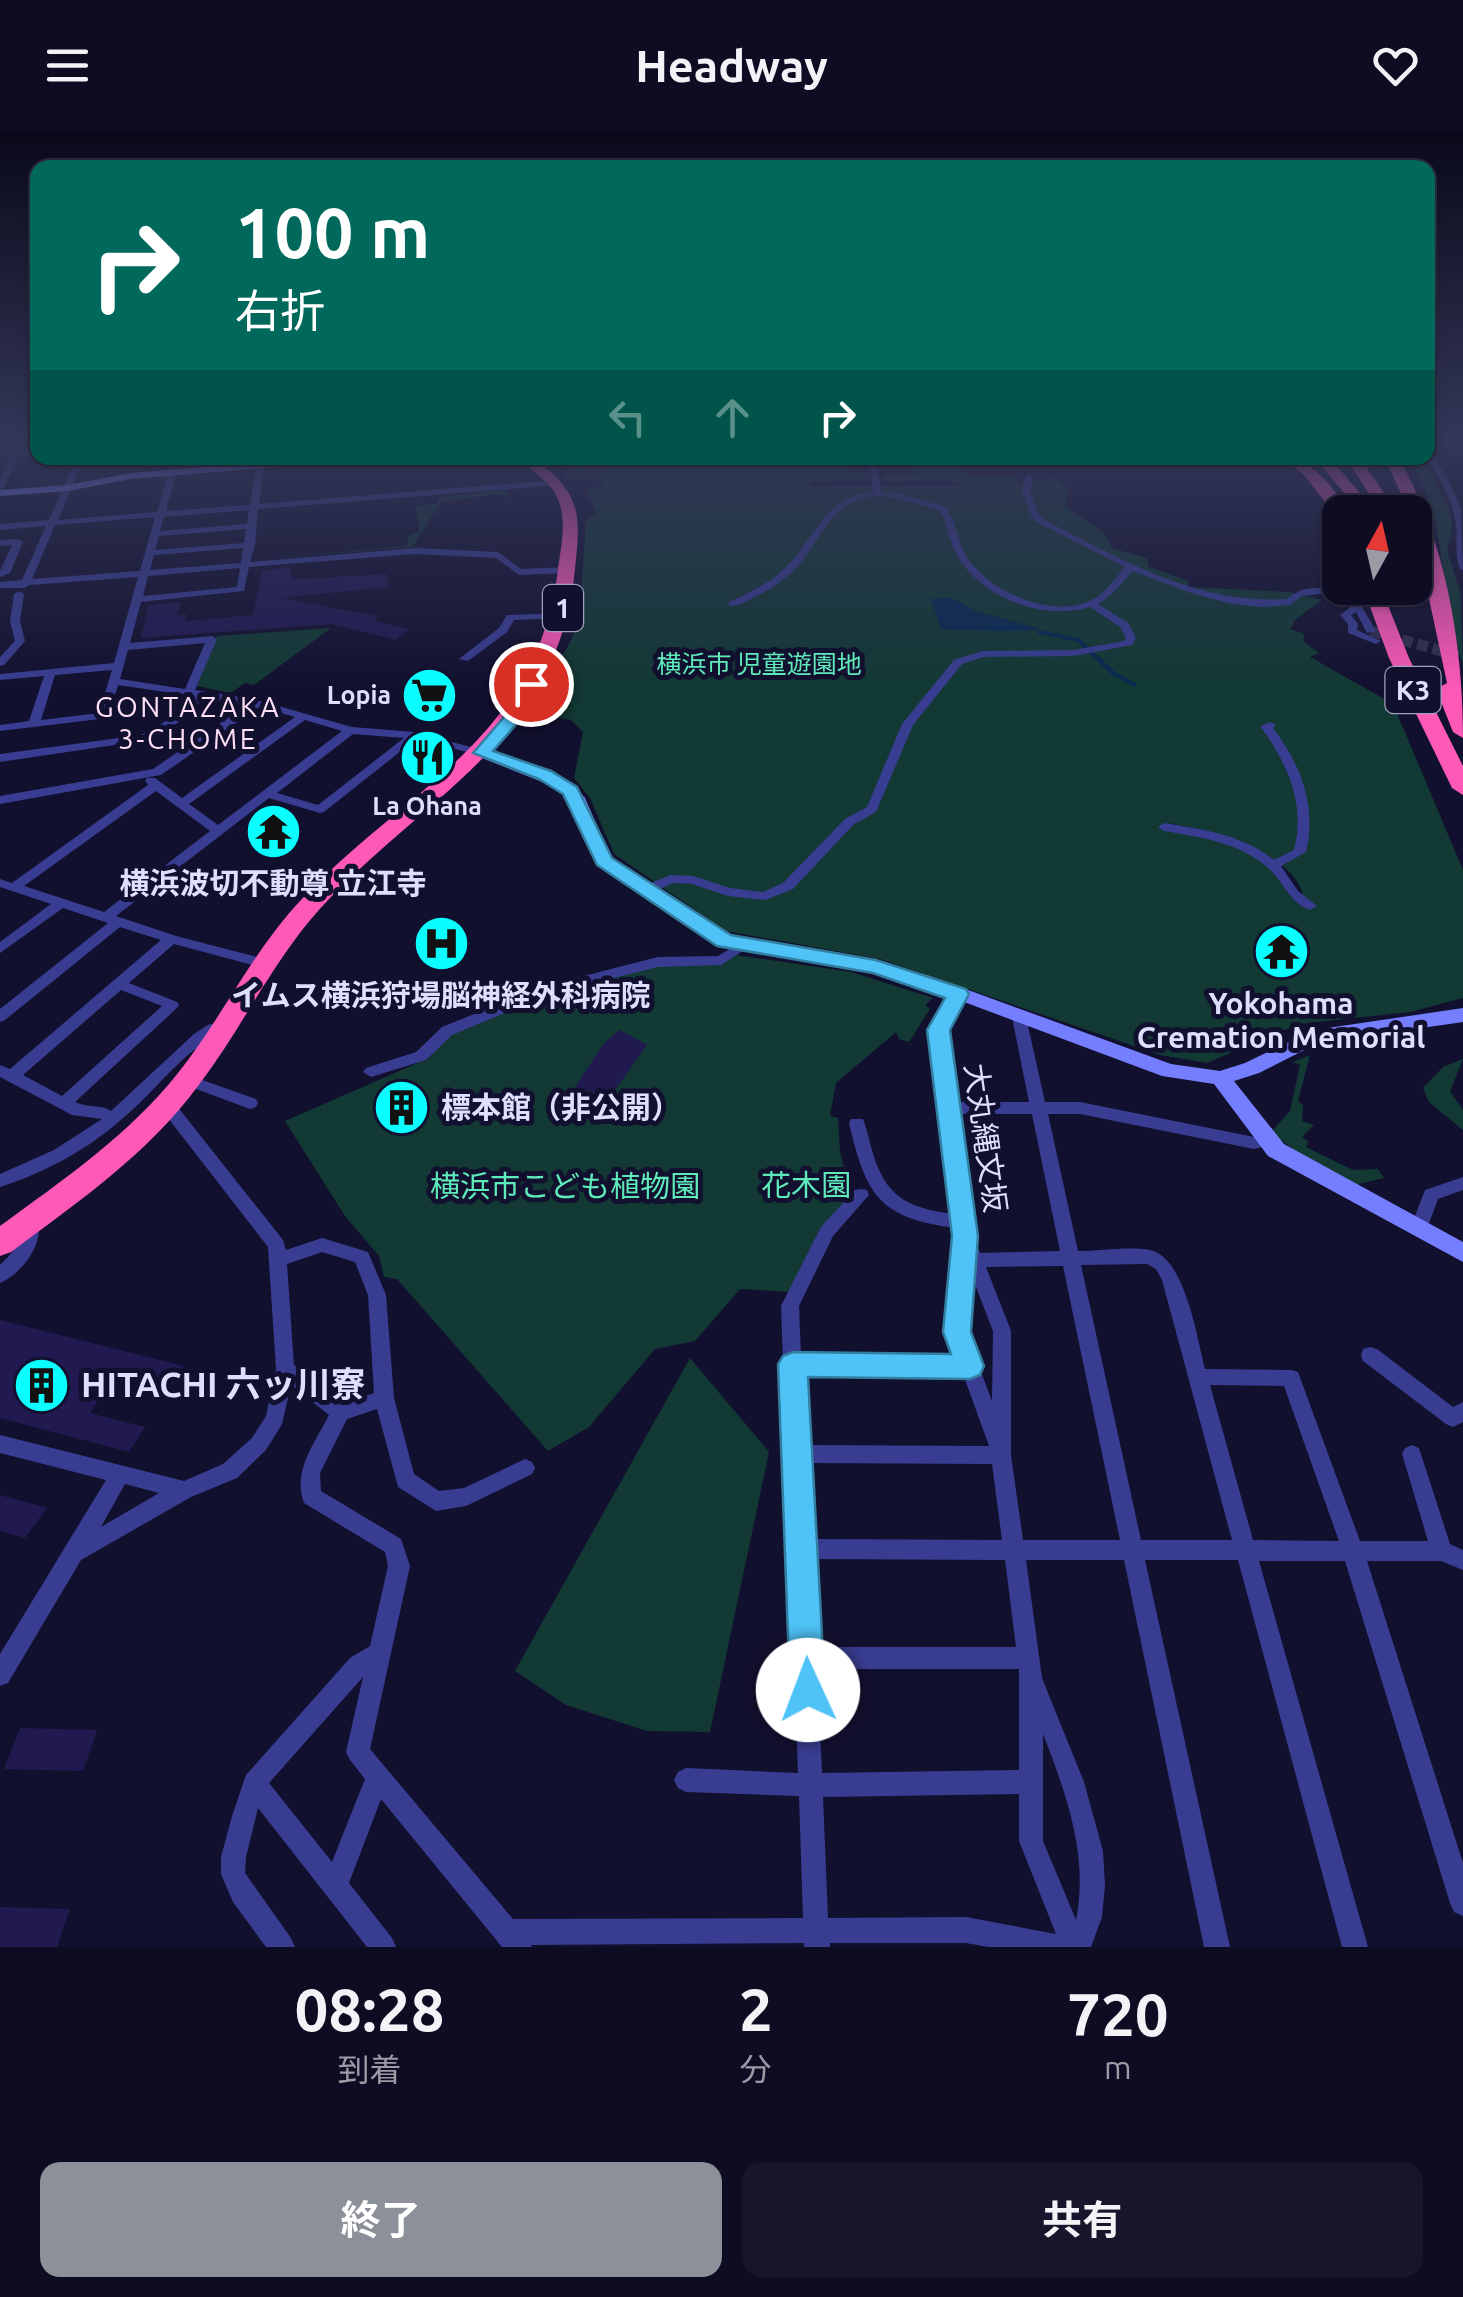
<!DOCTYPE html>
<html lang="ja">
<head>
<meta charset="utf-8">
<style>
	body { margin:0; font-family:Ubuntu,"Noto Sans JP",sans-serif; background:#17152b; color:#f1f3f6; height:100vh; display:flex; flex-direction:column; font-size:38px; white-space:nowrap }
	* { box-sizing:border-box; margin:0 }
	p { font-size:32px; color:#9b9ba6 }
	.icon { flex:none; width:55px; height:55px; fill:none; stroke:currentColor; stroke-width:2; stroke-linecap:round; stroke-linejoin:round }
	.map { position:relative; height:1817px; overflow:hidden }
	.details { display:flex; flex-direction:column; background:#0e0c23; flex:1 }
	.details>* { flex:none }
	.hud { position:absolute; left:30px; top:30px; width:1405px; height:305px; border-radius:20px; box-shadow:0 2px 8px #0004,0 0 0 2px #2e2c41; background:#00695c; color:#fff; overflow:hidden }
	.needle { width:65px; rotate:8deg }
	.controls { position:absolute; left:1322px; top:365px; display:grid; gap:20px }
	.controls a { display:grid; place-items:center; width:110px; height:110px; border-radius:20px; background:#0e0c23; box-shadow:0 2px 8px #0004,0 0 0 2px #2e2c41; font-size:50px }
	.pin { position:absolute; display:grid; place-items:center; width:85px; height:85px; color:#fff; margin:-42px; border:5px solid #fff; border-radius:50%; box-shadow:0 2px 10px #0007 }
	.me { position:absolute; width:110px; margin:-55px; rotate:358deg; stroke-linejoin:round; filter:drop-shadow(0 0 8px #0008) }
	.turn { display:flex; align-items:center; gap:35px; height:210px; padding:0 40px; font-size:45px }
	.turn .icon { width:130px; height:130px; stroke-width:2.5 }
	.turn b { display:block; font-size:70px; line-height:85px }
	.lanes { display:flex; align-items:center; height:95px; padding:0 40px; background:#0003; justify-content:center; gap:50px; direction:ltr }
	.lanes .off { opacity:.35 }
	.eta { display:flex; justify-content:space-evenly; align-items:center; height:170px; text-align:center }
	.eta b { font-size:60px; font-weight:700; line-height:70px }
	.cta { display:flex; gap:20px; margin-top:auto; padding:20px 40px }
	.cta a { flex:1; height:115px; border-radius:20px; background:#8c9099; color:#fff; font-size:40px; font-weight:700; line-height:115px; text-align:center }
	.cta a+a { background:#17152b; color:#f1f3f6 }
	header { display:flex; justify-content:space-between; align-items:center; height:130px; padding:0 40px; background:#0e0c23; font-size:45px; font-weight:700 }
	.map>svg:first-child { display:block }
</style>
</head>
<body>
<header><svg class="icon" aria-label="menu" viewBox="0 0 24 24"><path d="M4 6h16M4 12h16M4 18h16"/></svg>Headway<svg class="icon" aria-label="heart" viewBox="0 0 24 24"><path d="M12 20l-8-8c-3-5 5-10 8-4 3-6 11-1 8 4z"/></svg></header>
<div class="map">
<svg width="1463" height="1817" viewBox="0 0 1463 1817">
	<rect width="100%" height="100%" fill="#12102f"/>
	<g fill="#123934" fill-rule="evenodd">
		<path d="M575 328H603H591L585 338 620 337 640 328H850L853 342H868L870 350 810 351V356H954L964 355 948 350 884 351 882 345 918 344 901 334 899 328H959L969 346H1017L1018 354 1056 348 1068 360 1066 377 1103 402 1112 418 1147 428 1149 437 1188 451V457L1290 462 1322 470 1296 489 1290 499 1305 504 1303 511 1319 523 1310 527 1393 574 1463 740V868L1410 882 1299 894 1207 933 1160 925 880 829 726 801 614 724 590 668 574 648 583 602 571 590 528 584 572 509 580 483 586 391 596 382 587 361 602 356 606 348H566L560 342 576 337ZM1168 693C1204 699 1303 725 1303 770L1299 774C1284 762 1278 743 1262 732 1232 710 1198 702 1163 698Z"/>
		<path d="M1408 328H1423L1450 382 1452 400 1447 420 1461 465 1463 534C1436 466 1451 389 1408 328Z"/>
		<polygon points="506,359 509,367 497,364 441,372 412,417 258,430 407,416 408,406 419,402 416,376 436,374 439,368"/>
		<polygon points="331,498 254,555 245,553 231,563 197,556 217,506"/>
		<polygon points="736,825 851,842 933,868 925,875 930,879 909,912 899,909 896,902 836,953 830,986 838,988 840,1022 852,1069 791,1162 740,1159 695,1211 655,1219 589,1297 548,1321 397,1149 384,1147 379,1126 345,1086 285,991 429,928 449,902 547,861 659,833"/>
		<polygon points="1310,925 1298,971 1303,975 1302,991 1314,995 1302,1007 1308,1011 1306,1017 1353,1040 1378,1039 1384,1048 1354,1055 1313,1034 1271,1002 1290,981 1300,935 1293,932"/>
		<polygon points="1463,929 1450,961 1463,980 1463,1000 1429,972 1423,958 1443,937"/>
		<polygon points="690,1228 769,1322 710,1602 647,1601 566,1575 515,1541"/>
	</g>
	<path fill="#072951" d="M952 468 976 481 1040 499C1035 502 954 501 941 499L931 469Z"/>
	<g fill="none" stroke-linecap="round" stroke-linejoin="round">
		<polyline stroke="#072951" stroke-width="4" points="1039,502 1078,510 1113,543 1135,555"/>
	</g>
	<g fill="#201a51">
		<polygon points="290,438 291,447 298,449 387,444 388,457 280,468 377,486 375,491 409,499 396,510 332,494 141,508 149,475 181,472 177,485 187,484 185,491 253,485 262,440"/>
		<polygon points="417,613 454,623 457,625 435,639 397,629"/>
		<polygon points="620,900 647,915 610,967 575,957 604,913"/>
		<polygon points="390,963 430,974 415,994 374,982"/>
		<polygon points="0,1190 184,1236 169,1260 88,1239 86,1268 98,1271 90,1283 145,1297 129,1322 0,1288"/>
		<polygon points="0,1365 47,1378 25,1408 0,1401"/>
		<polygon points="20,1598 97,1600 83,1641 4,1639"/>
		<polygon points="0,1777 70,1779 57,1817 0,1817"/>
	</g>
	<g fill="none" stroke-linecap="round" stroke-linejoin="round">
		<polyline stroke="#312f4e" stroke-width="11" stroke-dasharray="11 5" stroke-linecap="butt" points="1371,501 1463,527"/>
		<g fill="#383d91" fill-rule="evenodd">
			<polygon points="20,307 28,307 22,319 38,318 38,322 20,324 4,357 0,360 0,348 12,325 0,325 0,321 14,319"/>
			<polygon points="1454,307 1463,307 1463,313"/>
			<path d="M1428 322H1431L1448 350 1461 378 1463 440 1460 439C1454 425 1458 412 1456 397 1454 371 1440 349 1426 328Z"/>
			<path d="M76 328H84L58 390 157 382 172 328H180L166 381 250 375 258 328H266L259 374 556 350 560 353 559 355 258 379 255 415 250 432 416 418 498 422 521 439 566 437 571 440 566 443 519 445 496 428 416 424 249 437 244 461 141 472 130 513 212 506 217 509 195 560 257 570 352 597 414 602 486 621 488 623 482 626 416 609 324 682 320 683 269 668 116 786 176 806 272 831 274 834 267 839 174 814 129 853 177 872 179 875 177 878 75 972C86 978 101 974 111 981L194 904 208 895 227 889 234 894C222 905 203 912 189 924 166 944 146 969 122 989 87 1020 44 1043 0 1057V1044L54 1020 102 989 72 985 0 947V935L10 939 161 810 120 797 5 890 0 892V879L108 793 63 778 0 823V812L51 774 0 757V749L12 753 148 655 145 651 147 648H155L182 668 295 587 259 577 161 645 0 674V666L153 639 247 575 204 568 181 591 148 610 0 632V624L141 605 173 587 193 566 118 555 108 588 0 601V595L29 591 44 546 0 550V544L114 533 138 447 29 455 25 458H0V452L22 450 46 396 0 400V394L49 390ZM249 380 247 394 160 401 164 387ZM155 387 140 441 32 449 55 395ZM246 399 244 413 155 420 159 406ZM243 418 241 433 150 440 154 425ZM240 438 237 457 143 466 148 446ZM205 513 185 559 120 549 128 520ZM112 540 99 583 41 590 55 545ZM305 590 342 601 218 695 189 674ZM353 604 404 608 318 675 277 663ZM156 661 210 701 104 782 24 756ZM121 860 162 876 62 966 23 945Z"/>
			<path d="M868 328H876L882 363H896L946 377C958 395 958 417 972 434 996 464 1055 489 1092 470 1106 462 1115 449 1125 437L1033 390 1022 361 1025 347 1029 344 1033 347 1030 361 1040 387C1116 428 1198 475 1287 469 1306 451 1333 459 1355 465L1376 501 1367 503 1356 482 1351 485 1358 494 1357 500 1381 511 1376 514 1348 503V494L1340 485 1352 476 1348 469 1326 463 1302 466 1290 475 1260 477 1228 473 1191 463 1133 441 1112 464 1098 474 1128 493 1136 508 1132 515 1073 526 983 527 962 534 913 595 876 682 853 695 793 759 765 770 728 766 692 754 673 753 658 760H648L646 757 648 754 671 745 693 746 730 758 763 762 783 753 845 689 867 677 902 594 954 530 982 521 1073 520 1124 511 1126 508 1120 497 1090 477C1043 491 981 468 957 425 949 412 948 395 940 381 916 374 889 362 864 368 829 376 817 416 795 439 784 450 771 459 757 466 748 471 739 476 729 476V472C751 462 771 453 788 435 815 407 829 362 874 363Z"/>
			<polygon points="0,410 18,409 23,412 10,443 0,447 0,441 12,415 0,416"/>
			<polygon points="19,461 24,464 20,491 25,511 4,535 0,536 0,527 15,511 10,491 14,464"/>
			<polygon points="563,483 567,484 567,488 514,490 507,502 468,531 459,529 499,498 507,485"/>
			<path d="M1270 592 1276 595 1273 598C1301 635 1317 676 1306 722L1281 736 1298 761 1317 776 1310 780C1288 772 1284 751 1267 737 1238 712 1200 707 1164 701L1158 697 1164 693C1202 699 1243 705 1274 730L1294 720C1306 673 1287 633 1260 596Z"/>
			<polygon points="741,812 746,813 748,816 746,819 721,835 658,837 550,864 452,905 426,930 371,947 363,942 366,938 416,922 442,897 541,857 658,827 718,826"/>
			<path d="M958 859 965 864 945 900 955 972H1029L1012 887 1019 882 1026 887 1045 972H1080L1254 1007 1269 1004 1275 1006 1277 1010 1275 1014 1254 1019 1080 984H1048L1078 1121C1099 1121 1130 1116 1150 1120 1185 1127 1197 1208 1205 1239L1291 1240 1298 1242 1360 1411H1428L1402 1324 1405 1318 1412 1315 1419 1318 1450 1414 1463 1420V1440L1441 1431H1367L1463 1733V1786L1454 1782 1450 1773 1345 1431H1259L1368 1817H1342L1238 1430H1145L1230 1817H1204L1124 1430H1026L1042 1548 1084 1652 1103 1721 1105 1755 1102 1787 1091 1817H988L966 1813H830V1817H804V1813L531 1815 532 1817H502L381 1669 349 1753 392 1808 396 1817H367L258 1678 246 1727 245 1743 291 1808 295 1817H266L233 1772 221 1744V1727L232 1686 246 1645 350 1528 370 1516 388 1436 385 1422 304 1373C292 1341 315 1313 329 1285L291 1255 282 1294 266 1320 237 1348 191 1367 81 1430 8 1553 0 1556V1524L106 1350 0 1323V1305L184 1351 223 1334 252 1308 266 1286 276 1239 268 1117 161 979 159 975 161 971H173L283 1110 286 1120 322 1108 368 1122 386 1165 394 1268 414 1344 439 1361 464 1358 525 1329 532 1332 535 1338 532 1344 466 1376 436 1381 398 1357 377 1279 347 1289 320 1343 321 1361 401 1409 410 1436 370 1619 513 1789 803 1788 799 1666 686 1662 678 1658 674 1650 678 1642 686 1638 798 1643 781 1176 821 1097 855 1060 861 1059 867 1060 869 1065 833 1106 799 1176 801 1226 957 1228 948 1202 955 1098C879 1088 866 1065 849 993L851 989H863C867 999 869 1010 872 1020 885 1067 907 1078 954 1084L931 900 953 861ZM957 984H1032L1060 1121 980 1123 974 1106ZM322 1122 355 1132 368 1165 374 1263 343 1274 294 1235 287 1134ZM1147 1134 1156 1139 1162 1150 1232 1410H1141L1081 1135ZM1063 1136 1120 1410H1023L1011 1325V1201L986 1137ZM971 1144 993 1201 992 1271 966 1202ZM802 1242 963 1244 989 1316 806 1315ZM1210 1255 1284 1256 1339 1411 1253 1410ZM807 1333 992 1334 1002 1410 810 1409ZM125 1354 159 1363 101 1397ZM811 1429 1005 1430 1016 1517H815ZM817 1539H1019V1640L822 1643ZM363 1547 346 1622 350 1630 365 1649 332 1732 269 1653ZM1043 1604C1066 1663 1089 1726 1076 1790L1043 1711ZM1019 1664V1711L1056 1804 966 1787 828 1788 823 1667Z"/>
			<polygon points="188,945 256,969 258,973 256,977 250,979 183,954 180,950 183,946"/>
			<polygon points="1463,1047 1463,1060 1438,1069 1425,1104 1419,1106 1413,1104 1410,1099 1425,1060"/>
			<path d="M31 1083 37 1085C46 1112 24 1142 0 1153V1135C24 1112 16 1113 25 1085Z"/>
			<polygon points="1370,1217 1377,1219 1453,1277 1463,1272 1463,1292 1453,1297 1446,1294 1363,1231 1361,1225 1363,1219"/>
		</g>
		<g fill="#757eff" fill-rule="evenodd">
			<polygon points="315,328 353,328 348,331 131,349 68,361 0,366 0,360 68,355 131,343"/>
			<polygon points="482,618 572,653 585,668 611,728 730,806 876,831 930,846 1171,934 1220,941 1245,933 1314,900 1463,878 1463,892 1318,913 1259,943 1234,951 1284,1014 1463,1112 1463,1132 1268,1026 1214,954 1162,946 916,854 875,843 718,815 598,735 570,670 560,659 477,626 474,623"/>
		</g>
		<g fill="#ff59b8" fill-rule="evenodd">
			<path d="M519 328H534C581 364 581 382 575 439 559 611 421 667 318 781 271 834 241 900 198 956 148 1024 78 1072 11 1122L0 1126V1096C63 1050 129 1005 178 943 222 888 252 822 301 770 405 658 537 611 558 439 561 416 568 387 556 365 548 349 530 341 519 328Z"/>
			<path d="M1282 328C1312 326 1334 359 1349 382L1335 385 1305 346Z"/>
			<polygon points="1315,328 1330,328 1376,382 1360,382"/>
			<polygon points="1346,328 1360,328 1397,382 1381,382"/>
			<path d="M1385 328H1399C1446 412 1463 514 1463 608L1453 602 1436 559 1447 553 1415 403V382H1409Z"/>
			<polygon points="1363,458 1381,458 1409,528 1463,636 1463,665 1452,658 1389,528"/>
		</g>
	</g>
	<linearGradient id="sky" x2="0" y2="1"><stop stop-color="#0a091a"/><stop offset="0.55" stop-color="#333758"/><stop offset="1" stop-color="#333758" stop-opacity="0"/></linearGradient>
	<rect width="1463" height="561" fill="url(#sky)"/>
	<polygon fill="#4fc3f7" stroke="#337fa1" stroke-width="2.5" points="525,551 539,554 520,590 493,621 551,641 577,657 612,728 731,805 876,830 966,859 969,864 950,900 978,1106 971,1202 984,1236 980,1245 970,1249 808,1247 825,1560 820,1572 808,1577 795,1572 790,1560 778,1234 783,1226 793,1222 951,1224 943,1202 952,1106 927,900 945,868 873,843 717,816 597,735 563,664 539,649 473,623 504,587"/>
	<defs>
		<symbol id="supermarket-disc" viewBox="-11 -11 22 22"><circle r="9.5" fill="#0afdff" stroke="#12102f"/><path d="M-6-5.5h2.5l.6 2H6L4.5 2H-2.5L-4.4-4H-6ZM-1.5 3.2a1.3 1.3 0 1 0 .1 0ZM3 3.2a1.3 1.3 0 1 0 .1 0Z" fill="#111"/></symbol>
		<symbol id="restaurant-disc" viewBox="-11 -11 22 22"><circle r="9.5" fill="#0afdff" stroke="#12102f"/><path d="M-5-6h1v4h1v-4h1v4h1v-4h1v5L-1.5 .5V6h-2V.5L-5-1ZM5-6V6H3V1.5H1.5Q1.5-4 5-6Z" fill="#111"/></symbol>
		<symbol id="temple-disc" viewBox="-11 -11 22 22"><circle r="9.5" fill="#0afdff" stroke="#12102f"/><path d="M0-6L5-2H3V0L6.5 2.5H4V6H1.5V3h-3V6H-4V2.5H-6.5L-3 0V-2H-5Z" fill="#111"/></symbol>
		<symbol id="hospital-disc" viewBox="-11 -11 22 22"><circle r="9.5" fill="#0afdff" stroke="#12102f"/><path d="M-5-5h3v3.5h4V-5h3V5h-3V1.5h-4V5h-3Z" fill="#111"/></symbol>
		<symbol id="building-disc" viewBox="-11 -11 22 22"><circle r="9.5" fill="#0afdff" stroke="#12102f"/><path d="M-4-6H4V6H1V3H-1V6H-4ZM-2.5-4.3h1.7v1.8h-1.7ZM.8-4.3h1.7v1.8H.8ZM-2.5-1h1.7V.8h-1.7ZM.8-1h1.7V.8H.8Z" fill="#111"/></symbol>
	</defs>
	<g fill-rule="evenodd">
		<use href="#supermarket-disc" x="398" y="534" width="63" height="63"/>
		<use href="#restaurant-disc" x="396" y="596" width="63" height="63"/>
		<use href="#temple-disc" x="242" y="670" width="63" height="63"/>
		<use href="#hospital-disc" x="410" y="782" width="63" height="63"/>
		<use href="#temple-disc" x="1250" y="790" width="63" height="63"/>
		<use href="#building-disc" x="370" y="946" width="63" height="63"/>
		<use href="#building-disc" x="10" y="1224" width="63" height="63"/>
	</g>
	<g text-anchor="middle" stroke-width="10" stroke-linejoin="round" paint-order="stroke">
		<g font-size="25" fill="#5feaba" stroke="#12102f">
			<text x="759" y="543">横浜市 児童遊園地</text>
		</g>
		<g font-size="25" font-weight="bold" fill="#dedeff" stroke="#12102f" text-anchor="end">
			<text x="391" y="574">Lopia</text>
			<text x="427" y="685" text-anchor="middle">La Ohana</text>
		</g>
		<g fill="#12102f" stroke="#a1a0c1" stroke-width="2.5">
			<rect x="543" y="455" width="40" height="46" rx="8"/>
			<rect x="1385.5" y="537" width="55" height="46" rx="8"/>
		</g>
		<g font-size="28" font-weight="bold" fill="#dedeff">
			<text x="563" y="488">1</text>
			<text x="1413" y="570">K3</text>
		</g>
		<g font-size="28" letter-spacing="2.5" fill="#ffe0f7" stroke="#12102f">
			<text x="188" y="587">GONTAZAKA<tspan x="188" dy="32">3-CHOME</tspan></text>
		</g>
		<g font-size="30" font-weight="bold" fill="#dedeff" stroke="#12102f">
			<text x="273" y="764">横浜波切不動尊 立江寺</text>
			<text x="441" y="876">イムス横浜狩場脳神経外科病院</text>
			<text x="1281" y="884">Yokohama<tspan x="1281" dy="34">Cremation Memorial</tspan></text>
			<text x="441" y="988" text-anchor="start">標本館（非公開）</text>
		</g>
		<g font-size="30" fill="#dedeff" stroke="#12102f">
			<text transform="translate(985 1008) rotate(82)" y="10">大丸縄文坂</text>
		</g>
		<g font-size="30" fill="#5feaba" stroke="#12102f">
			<text x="806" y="1066">花木園</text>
			<text x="565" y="1067">横浜市こども植物園</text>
		</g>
		<g font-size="35" font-weight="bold" fill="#dedeff" stroke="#12102f" text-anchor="start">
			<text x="81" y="1267">HITACHI 六ッ川寮</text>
		</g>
	</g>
</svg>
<div class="controls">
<a><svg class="needle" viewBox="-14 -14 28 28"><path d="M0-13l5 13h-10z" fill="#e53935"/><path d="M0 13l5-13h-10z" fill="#9b9ba6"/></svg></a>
</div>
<div class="pin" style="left:531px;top:554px;background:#d93025"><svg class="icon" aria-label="arrive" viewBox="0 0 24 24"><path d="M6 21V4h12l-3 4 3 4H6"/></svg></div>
<svg class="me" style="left:808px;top:1560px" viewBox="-20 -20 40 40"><circle r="19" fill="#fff"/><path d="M0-13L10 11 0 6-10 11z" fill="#4fc3f7"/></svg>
<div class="hud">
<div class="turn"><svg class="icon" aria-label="right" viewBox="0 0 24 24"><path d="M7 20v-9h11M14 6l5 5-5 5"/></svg><div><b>100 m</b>右折</div></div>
<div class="lanes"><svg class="icon off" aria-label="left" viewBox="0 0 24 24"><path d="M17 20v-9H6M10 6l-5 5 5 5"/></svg><svg class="icon off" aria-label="ahead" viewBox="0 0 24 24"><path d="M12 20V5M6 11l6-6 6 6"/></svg><svg class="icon" aria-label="right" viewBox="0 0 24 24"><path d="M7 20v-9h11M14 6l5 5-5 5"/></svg></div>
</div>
</div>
<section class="details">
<div class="eta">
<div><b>08:28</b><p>到着</p></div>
<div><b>2</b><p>分</p></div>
<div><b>720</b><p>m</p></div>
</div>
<div class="cta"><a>終了</a><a>共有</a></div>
</section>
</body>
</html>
